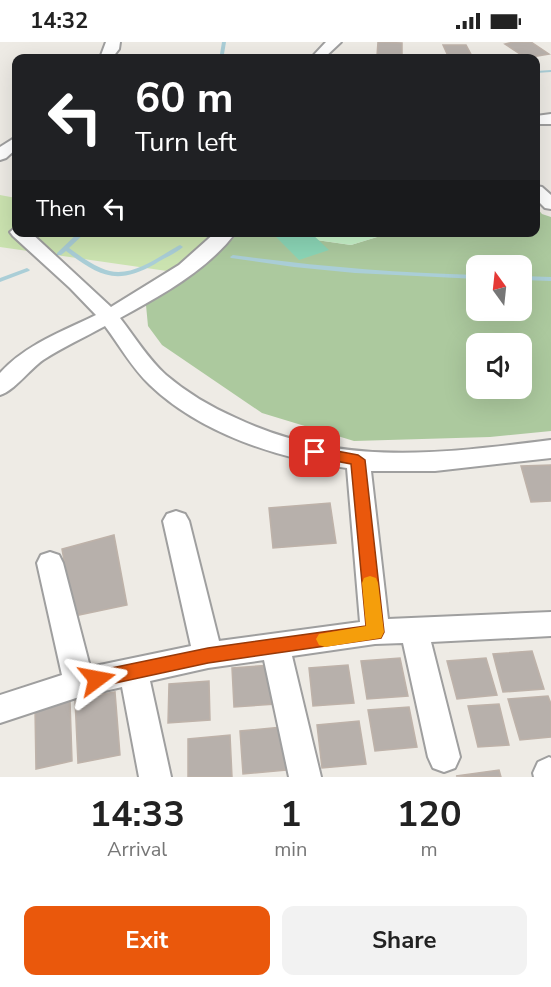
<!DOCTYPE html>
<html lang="en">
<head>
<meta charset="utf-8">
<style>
	body { margin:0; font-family:"Nunito Sans",sans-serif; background:#f2f2f2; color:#222; height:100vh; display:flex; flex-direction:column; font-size:22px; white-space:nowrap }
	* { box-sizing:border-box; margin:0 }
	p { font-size:20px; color:#767676 }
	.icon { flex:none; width:33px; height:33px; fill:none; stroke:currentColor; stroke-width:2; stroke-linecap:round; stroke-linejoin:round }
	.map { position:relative; height:735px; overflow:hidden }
	.details { display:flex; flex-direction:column; background:#fff; flex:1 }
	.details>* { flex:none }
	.top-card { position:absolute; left:12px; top:12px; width:528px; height:183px; border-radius:12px; box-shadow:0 6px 24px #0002; background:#202124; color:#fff; overflow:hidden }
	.needle { width:39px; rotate:345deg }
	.controls { position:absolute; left:466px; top:213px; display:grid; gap:12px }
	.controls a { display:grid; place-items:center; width:66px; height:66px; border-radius:12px; background:#fff; box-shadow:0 6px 24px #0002; font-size:30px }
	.pin { position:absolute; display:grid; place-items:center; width:51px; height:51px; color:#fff; margin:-26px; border-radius:12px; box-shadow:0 3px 9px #0006 }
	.me { position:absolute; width:66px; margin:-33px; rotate:77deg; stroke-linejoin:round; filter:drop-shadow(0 0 4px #0008) }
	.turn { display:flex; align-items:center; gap:21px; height:126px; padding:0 24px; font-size:27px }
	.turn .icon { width:78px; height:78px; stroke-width:2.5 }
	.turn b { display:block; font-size:42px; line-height:51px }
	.then { display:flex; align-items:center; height:57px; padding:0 24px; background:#0003; gap:12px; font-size:22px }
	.eta { display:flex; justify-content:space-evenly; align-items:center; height:102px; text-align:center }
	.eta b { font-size:36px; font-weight:700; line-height:42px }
	.cta { display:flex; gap:12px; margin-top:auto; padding:12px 24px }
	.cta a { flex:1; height:69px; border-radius:12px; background:#ea580c; color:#fff; font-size:24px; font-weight:700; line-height:69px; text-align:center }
	.cta a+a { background:#f2f2f2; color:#222 }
	.status { display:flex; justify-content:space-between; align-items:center; height:42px; padding:0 30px; background:#fff; direction:ltr }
	.status svg { height:16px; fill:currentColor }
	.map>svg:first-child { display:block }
</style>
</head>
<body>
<div class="status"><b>14:32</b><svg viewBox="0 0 49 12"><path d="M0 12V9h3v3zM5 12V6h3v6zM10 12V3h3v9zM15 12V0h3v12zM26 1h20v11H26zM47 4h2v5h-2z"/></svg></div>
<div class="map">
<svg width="551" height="735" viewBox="0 0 551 735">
	<rect width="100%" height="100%" fill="#eeebe5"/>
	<polygon fill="#cbe3b0" points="0,153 16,156 16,190 238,191 218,214 195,233 0,205"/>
	<path fill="#acc99e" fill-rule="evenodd" d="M536 165 542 172 551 175V389L490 395 354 399 262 371 162 303 148 284 146 263C184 240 209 225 238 191H268L351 203 390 191 536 190ZM477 224H522V268H477ZM477 302H522V346H477Z"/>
	<polygon fill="#c7f3c9" points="268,191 390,191 351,203"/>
	<polygon fill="#8bd5b6" points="272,191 311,191 329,208 299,218"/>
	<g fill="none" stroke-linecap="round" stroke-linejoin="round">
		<g fill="#aaced7" fill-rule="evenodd">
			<polygon points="222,0 226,0 224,12 228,16 224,16 220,12"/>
			<polygon points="551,28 551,30 536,31 536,29"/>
			<path d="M79 190H86L69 206C79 213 89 221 101 226 128 239 155 217 178 204L180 203 183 205C175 212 164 216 155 222 116 244 99 234 66 209L61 213H57V211Z"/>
			<path d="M233 213C314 224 395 231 477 233V237L355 231 294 225 231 216 230 215Z"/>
			<polygon points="27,226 30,228 29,229 0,240 0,236"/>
			<polygon points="522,234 551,235 551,239 522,238"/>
		</g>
	</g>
	<g fill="#b7b0ab" stroke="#beb2a9" stroke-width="1.5">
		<polygon points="378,0 402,1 402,15 377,14"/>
		<polygon points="514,0 531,0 549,12 526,16 505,2"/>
		<polygon points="443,3 466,3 473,16 449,16"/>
		<polygon points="551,423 551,459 531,460 521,424"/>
		<polygon points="330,461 336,501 273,506 269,466"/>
		<polygon points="114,493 127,563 74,574 62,507"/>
		<polygon points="532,609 544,647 503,650 493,612"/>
		<polygon points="400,616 408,654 367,657 361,619"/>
		<polygon points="486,616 497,653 457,657 447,619"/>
		<polygon points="272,623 276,662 234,665 232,626"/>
		<polygon points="348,623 354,661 313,664 309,626"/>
		<polygon points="209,639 210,678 168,681 169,642"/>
		<polygon points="115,650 120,713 78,721 75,657"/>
		<polygon points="548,654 551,662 551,695 520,698 508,657"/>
		<polygon points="70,659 72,719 36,727 35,666"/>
		<polygon points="499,662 509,703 478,705 468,664"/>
		<polygon points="409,665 417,705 375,709 368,668"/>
		<polygon points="359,679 366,722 322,726 317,683"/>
		<polygon points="282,685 286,728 243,732 240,689"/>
		<polygon points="230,693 232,735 188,735 188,697"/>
		<polygon points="499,728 501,735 456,734"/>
	</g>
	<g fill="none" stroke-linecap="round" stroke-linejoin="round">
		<defs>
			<g id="street">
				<polygon points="106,0 120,0 119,7 112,16 100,16"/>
				<polygon points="326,0 341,0 324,16 311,16"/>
				<polygon points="551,72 551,82 536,82 536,74"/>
				<polygon points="16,95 16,107 6,116 0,118 0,105"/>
				<polygon points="536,144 542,145 551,153 551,167 545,166 536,157"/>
				<path d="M16 185V190H30L111 265 179 223 216 190H236C208 228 160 254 120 276 135 295 148 317 166 333 187 351 211 365 236 376 340 425 441 412 551 398V416L435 429H371L388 577 551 570V594L431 600 460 715 455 726 444 730 433 726 428 715 403 601 375 602 292 614 321 735H289L264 618 208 626 150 639 171 735H139L122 645 79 655 0 681V653L62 633 37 521 41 513 50 510 59 513 63 521 90 625 191 604 163 479 167 472 176 469 185 472 189 479 219 599 360 580 347 426C279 417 200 391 150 343 132 326 120 304 105 284 85 295 63 305 43 318 30 327 14 349 0 353V331C25 303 63 289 96 273L70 246 13 194 10 190Z"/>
				<polygon points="549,715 551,716 551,735 534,735 533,731 538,720"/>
			</g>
		</defs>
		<use href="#street" stroke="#9f9f9f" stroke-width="4"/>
		<use href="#street" fill="#fff" fill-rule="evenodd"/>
	</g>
	<polygon fill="#ea580c" stroke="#983908" stroke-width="1.5" points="315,405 358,413 365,418 384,590 381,596 208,621 97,645 91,643 88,637 91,631 97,629 208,606 366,584 351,422 309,414 307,410"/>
	<polygon fill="#f59e0b" points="370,534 376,536 378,541 384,590 381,596 325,605 319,603 316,597 319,592 366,584 362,541 364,536"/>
</svg>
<div class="controls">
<a><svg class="needle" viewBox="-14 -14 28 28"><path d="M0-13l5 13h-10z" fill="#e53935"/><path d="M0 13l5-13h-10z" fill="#767676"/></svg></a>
<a><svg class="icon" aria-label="sound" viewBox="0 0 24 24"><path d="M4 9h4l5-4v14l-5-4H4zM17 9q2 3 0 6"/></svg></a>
</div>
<div class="pin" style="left:315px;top:410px;background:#d93025"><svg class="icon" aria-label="arrive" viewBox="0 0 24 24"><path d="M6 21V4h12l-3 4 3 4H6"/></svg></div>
<svg class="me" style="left:97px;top:637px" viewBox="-20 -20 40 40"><path d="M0-17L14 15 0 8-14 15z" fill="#ea580c" stroke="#fff" stroke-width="4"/></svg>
<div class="top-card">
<div class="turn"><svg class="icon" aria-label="left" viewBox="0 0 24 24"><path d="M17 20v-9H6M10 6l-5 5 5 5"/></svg><div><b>60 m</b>Turn left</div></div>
<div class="then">Then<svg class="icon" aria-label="left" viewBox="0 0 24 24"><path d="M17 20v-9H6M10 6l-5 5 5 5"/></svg></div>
</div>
</div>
<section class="details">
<div class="eta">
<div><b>14:33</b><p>Arrival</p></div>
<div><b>1</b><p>min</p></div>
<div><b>120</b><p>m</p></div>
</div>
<div class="cta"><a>Exit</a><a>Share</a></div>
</section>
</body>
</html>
